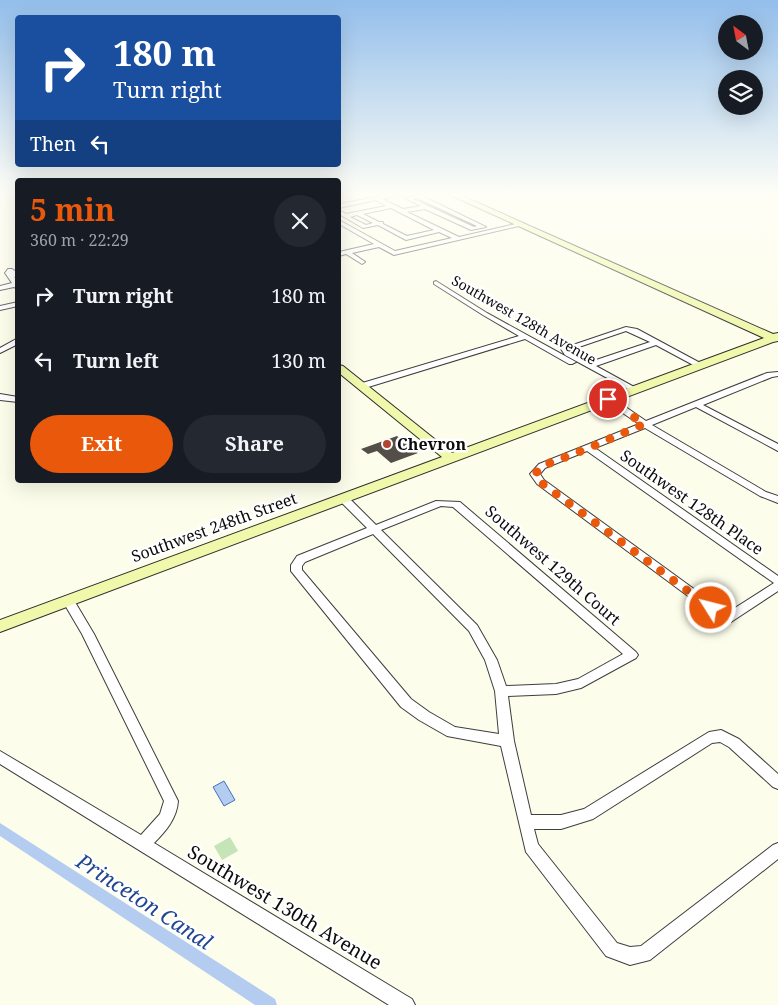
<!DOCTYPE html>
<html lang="en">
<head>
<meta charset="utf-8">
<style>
	body { margin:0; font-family:"Noto Serif",serif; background:#242831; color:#f1f3f6; height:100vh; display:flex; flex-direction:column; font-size:19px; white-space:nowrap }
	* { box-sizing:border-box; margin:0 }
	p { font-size:16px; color:#9ea1a6 }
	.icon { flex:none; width:28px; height:28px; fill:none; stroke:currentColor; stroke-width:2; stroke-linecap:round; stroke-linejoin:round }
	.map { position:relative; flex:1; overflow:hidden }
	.panel { position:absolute; left:15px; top:178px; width:326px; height:305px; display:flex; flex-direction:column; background:#171b24; border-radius:5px; box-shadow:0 5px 20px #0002 }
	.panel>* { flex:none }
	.top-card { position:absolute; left:15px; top:15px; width:326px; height:152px; border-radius:5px; box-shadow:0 5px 20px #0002; background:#1a4fa0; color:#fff; overflow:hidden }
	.needle { width:32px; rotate:328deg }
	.buttons { position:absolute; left:718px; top:15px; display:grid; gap:10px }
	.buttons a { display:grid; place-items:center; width:45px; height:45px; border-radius:50%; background:#171b24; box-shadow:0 5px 20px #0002; font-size:25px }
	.pin { position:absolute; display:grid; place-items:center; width:42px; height:42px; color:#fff; margin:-21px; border:2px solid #fff; border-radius:50%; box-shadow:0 1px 5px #0007 }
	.me { position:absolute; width:55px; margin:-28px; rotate:306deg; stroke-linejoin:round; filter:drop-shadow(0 0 4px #0008) }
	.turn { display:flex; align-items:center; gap:18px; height:105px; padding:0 15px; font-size:22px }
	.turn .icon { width:65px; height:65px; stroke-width:2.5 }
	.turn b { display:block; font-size:35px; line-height:42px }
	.then { display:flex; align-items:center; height:48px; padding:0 15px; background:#0003; gap:10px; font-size:19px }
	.round { display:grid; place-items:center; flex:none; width:52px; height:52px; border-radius:26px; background:#242831 }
	.headline { display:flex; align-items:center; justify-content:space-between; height:85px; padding:0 15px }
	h1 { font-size:30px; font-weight:700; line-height:38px; color:#ea580c }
	.cta { display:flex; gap:10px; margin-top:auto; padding:10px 15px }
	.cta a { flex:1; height:58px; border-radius:30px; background:#ea580c; color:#fff; font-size:20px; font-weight:700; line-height:58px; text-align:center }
	.cta a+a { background:#242831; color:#f1f3f6 }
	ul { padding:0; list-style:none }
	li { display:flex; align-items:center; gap:15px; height:65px; padding:0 15px }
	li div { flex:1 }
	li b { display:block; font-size:19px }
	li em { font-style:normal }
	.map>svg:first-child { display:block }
</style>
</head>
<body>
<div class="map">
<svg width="778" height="1005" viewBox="0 0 778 1005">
	<rect width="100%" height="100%" fill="#fdfdeb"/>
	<polygon fill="#c5e4b8" points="230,837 238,851 222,860 214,846"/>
	<polygon fill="#b4ccf0" stroke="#4171c1" points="224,781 235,800 224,806 213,787"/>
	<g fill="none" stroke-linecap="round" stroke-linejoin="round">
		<polygon fill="#b4ccf0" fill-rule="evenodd" points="0,823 275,999 277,1005 255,1005 0,836"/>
	</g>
	<polygon fill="#534f48" points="397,436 418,453 391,463 377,451 368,454 361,449"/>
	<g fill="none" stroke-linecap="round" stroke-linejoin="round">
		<defs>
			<g id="street">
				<path d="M392 194H403L382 199 403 209 421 206 405 198 420 195 486 227 471 230 425 209 407 212 459 237 520 223 523 225 394 255 379 247 352 253 364 261 365 262 362 264 346 254 339 256V252L374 244 339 224V220L395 251 452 238 439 232 406 240 378 225 363 228 339 214V210L346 214 386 206 376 200 339 208V204ZM417 198 477 226 474 227 413 199ZM391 208 434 230 407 236 383 224V222H379L363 214ZM357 215 373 223 366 225 350 217Z"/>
				<polygon points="8,269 12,269 18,273 18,279 14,277 18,282 18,289 14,287 0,290 0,286 12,283 5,273"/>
				<polygon points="436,281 487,313 576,362 572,364 569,364 525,339 365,388 359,388 359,384 519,336 483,315 434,284 434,282"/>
				<polygon points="18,302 18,306 0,310 0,306"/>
				<path d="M626 327 637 329 704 365 703 367H697L656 345 596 366 636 388 637 390 633 392 565 355 561 349ZM626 331 650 342 590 362 570 350Z"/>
				<polygon points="18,338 18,344 0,353 0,348"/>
				<path d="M778 372V376L772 377 703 405 778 444V451L696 407 652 425 766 492 778 496V503L760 496 645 428 595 448 778 576V591L731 622H723L537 484 530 474 539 464 639 424 605 401V397H611L646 421 767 373ZM587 451 774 583 727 613 544 480 540 474 545 468Z"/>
				<polygon points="0,394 18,397 18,402 0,400"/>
				<path d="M343 495 347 496 376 525 436 501 460 502 636 652 638 655 636 658 581 688 556 694 508 696 514 741 531 815H561L584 809 709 732 721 730 739 739 778 774V789L773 787 729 747 720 742 712 743 593 819 561 829H534L538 844 617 943 630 947 641 946 773 845 778 843V859L650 960 630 965 606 956 526 852 501 746 447 736 419 720 401 707 291 571V565L297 556 367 528 339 500 338 498 339 496ZM441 506 453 507 623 654 578 679 556 684 506 686 497 660 477 625 381 530ZM373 534 469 631 485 660 495 691 499 734 455 727 429 712 411 699 302 570V566L305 562Z"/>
				<path d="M68 596 72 597 94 634 178 801C177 818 166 831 154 843L412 999 415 1005H389L0 764V751L141 835 160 814 164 801 82 634 62 600 64 597Z"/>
			</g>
			<polygon id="secondary" points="448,194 458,194 773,334 778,333 778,341 773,342 0,632 0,620 442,457 339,373 339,365 343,366 452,453 764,338"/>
		</defs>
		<use href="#street" stroke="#3e3e3e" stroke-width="2"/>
		<use href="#secondary" stroke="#2d2d2d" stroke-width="2"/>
		<use href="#street" fill="#fff" fill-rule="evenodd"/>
		<use href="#secondary" fill="#eff8ab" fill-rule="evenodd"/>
	</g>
	<linearGradient id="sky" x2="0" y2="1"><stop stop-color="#93beeb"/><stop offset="0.58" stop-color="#fefef6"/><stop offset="1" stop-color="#fefef6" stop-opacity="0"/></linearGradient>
	<rect width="778" height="335" fill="url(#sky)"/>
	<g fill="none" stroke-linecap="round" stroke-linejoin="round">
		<polyline stroke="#ea580c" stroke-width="9" stroke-dasharray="0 16.2" points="608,399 644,424 589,448 542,466 535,474 540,482 711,608"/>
	</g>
	<circle fill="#ae4630" stroke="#fff" stroke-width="2" cx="387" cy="444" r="5"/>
	<g text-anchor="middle" stroke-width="5" stroke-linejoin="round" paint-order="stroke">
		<g font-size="14" fill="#0b0b0b" stroke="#fff">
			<text transform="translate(524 320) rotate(30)" y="5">Southwest 128th Avenue</text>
		</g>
		<g font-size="16" font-weight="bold" fill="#0b0b0b" stroke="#fff" text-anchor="start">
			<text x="397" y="450">Chevron</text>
		</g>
		<g font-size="16" fill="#0b0b0b" stroke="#fff">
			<text transform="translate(692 502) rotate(35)" y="6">Southwest 128th Place</text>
			<text transform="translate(214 527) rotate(-20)" y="6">Southwest 248th Street</text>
			<text transform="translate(553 565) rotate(41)" y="6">Southwest 129th Court</text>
		</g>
		<g font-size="19" fill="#0b0b0b" stroke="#fff">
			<text transform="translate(285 907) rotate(31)" y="7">Southwest 130th Avenue</text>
		</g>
		<g font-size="21" font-style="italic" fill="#204691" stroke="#fff">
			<text transform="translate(144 902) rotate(33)" y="7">Princeton Canal</text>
		</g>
	</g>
</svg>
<div class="buttons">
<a><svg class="needle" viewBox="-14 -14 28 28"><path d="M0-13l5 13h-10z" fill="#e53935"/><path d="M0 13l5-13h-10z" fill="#9ea1a6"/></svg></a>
<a><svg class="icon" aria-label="layers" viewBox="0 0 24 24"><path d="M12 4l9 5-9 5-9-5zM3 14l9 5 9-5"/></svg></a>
</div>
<div class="pin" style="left:608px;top:399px;background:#d93025"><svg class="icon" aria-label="arrive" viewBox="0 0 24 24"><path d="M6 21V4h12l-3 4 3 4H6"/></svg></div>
<svg class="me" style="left:711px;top:608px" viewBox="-20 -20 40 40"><circle r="17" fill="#ea580c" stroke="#fff" stroke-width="3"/><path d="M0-11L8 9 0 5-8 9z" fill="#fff"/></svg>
<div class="top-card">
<div class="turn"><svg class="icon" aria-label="right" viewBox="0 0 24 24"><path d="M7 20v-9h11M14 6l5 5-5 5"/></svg><div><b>180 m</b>Turn right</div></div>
<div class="then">Then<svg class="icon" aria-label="left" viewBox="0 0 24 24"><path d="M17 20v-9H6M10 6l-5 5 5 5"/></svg></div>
</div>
<section class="panel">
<div class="headline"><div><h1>5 min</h1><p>360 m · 22:29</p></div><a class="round"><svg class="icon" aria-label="close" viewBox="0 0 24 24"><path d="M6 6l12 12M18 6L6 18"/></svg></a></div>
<ul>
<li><svg class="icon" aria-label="right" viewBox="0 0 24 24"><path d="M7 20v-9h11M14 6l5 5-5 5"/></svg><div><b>Turn right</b></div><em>180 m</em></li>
<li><svg class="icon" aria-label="left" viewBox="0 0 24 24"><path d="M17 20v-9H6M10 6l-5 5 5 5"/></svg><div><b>Turn left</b></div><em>130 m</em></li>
</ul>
<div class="cta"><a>Exit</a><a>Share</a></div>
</section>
</div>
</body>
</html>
